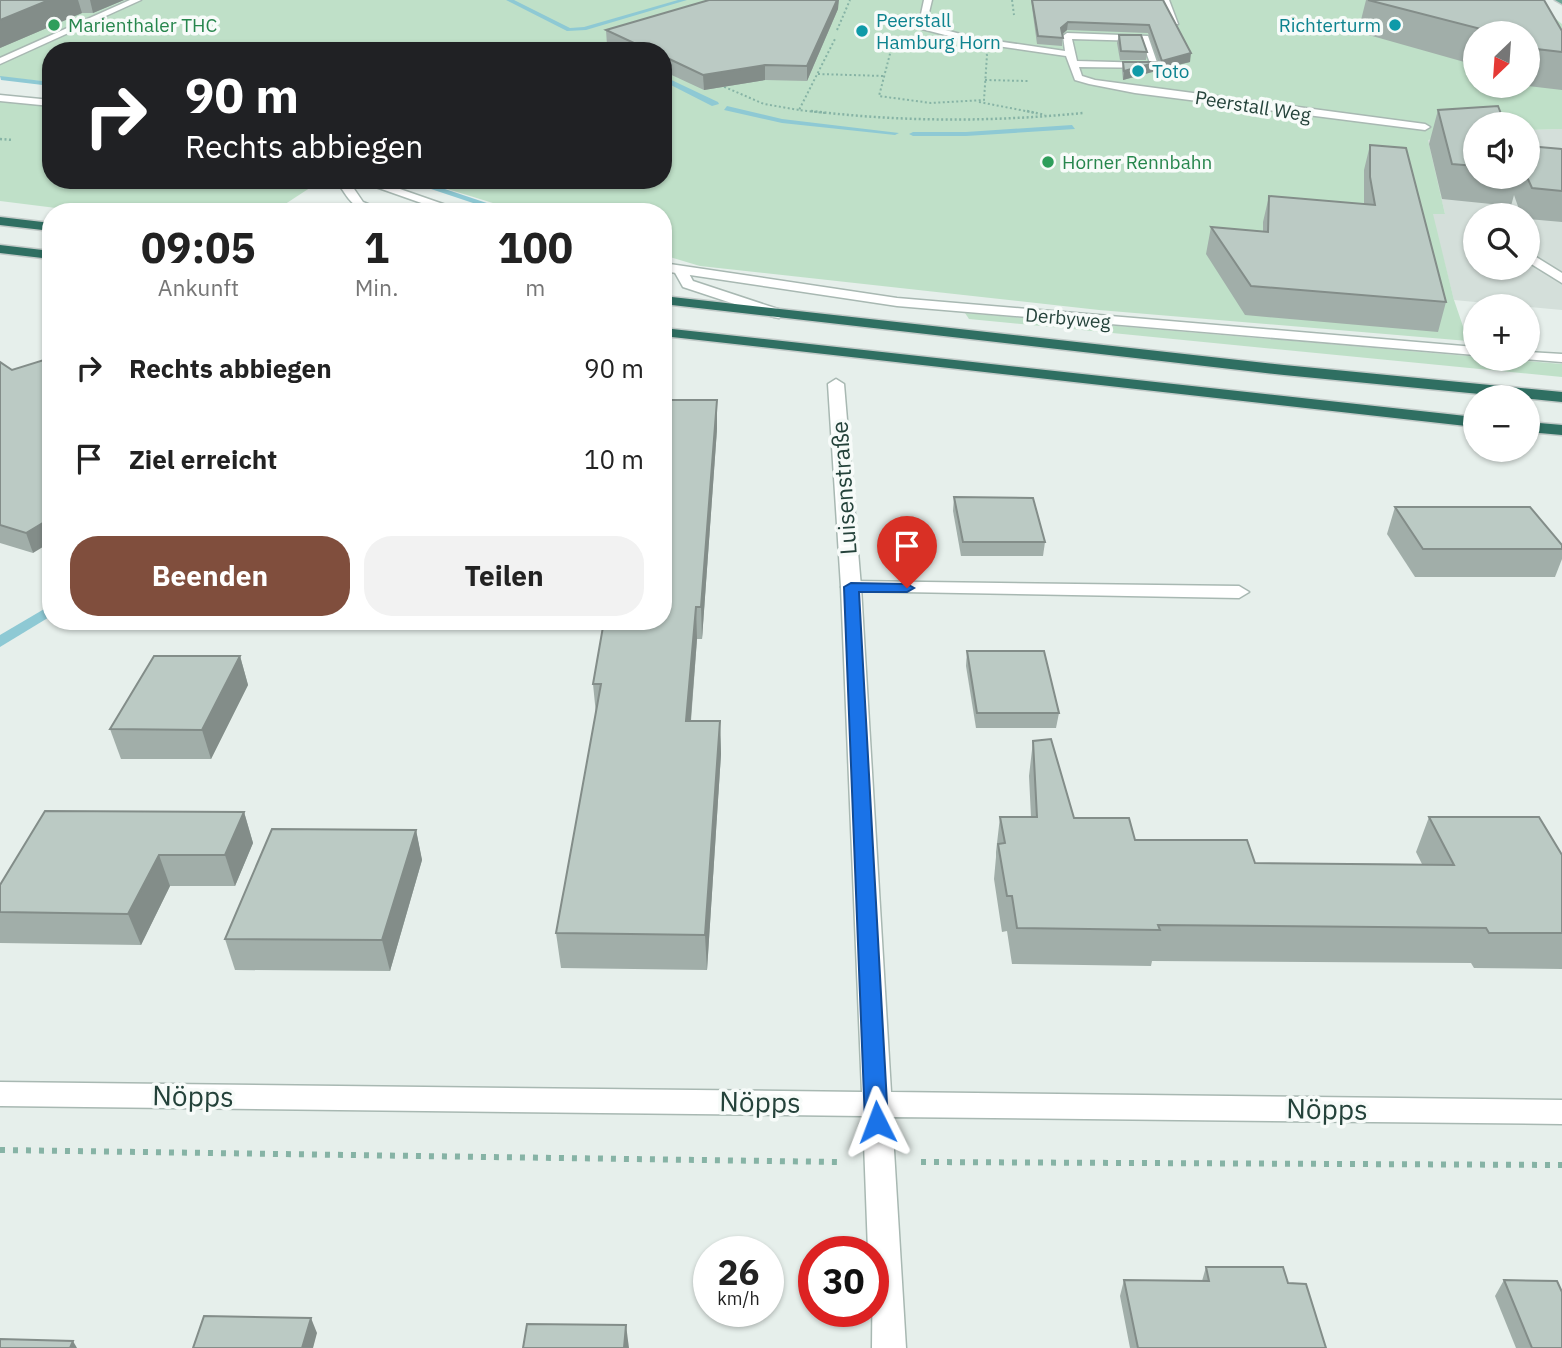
<!DOCTYPE html>
<html lang="de">
<head>
<meta charset="utf-8">
<style>
	body { margin:0; font-family:"IBM Plex Sans",sans-serif; background:#f2f2f2; color:#222; height:100vh; display:flex; flex-direction:column; font-size:26px; white-space:nowrap }
	* { box-sizing:border-box; margin:0 }
	p { font-size:23px; color:#767676 }
	.icon { flex:none; width:38px; height:38px; fill:none; stroke:currentColor; stroke-width:2; stroke-linecap:round; stroke-linejoin:round }
	.map { position:relative; flex:1; overflow:hidden }
	.sheet { position:absolute; left:42px; top:203px; width:630px; height:427px; display:flex; flex-direction:column; background:#fff; border-radius:28px; box-shadow:0 2px 5px #0004 }
	.sheet>* { flex:none }
	.hud { position:absolute; left:42px; top:42px; width:630px; height:147px; border-radius:28px; box-shadow:0 2px 5px #0004; background:#202124; color:#fff; overflow:hidden }
	.needle { width:46px; rotate:205deg }
	.controls { position:absolute; left:1463px; top:21px; display:grid; gap:14px }
	.controls a { display:grid; place-items:center; width:77px; height:77px; border-radius:50%; background:#fff; box-shadow:0 2px 5px #0004; font-size:35px }
	.speed { position:absolute; left:693px; top:1236px; display:flex; gap:14px; font-size:35px; font-weight:700; text-align:center }
	.speed>* { display:grid; place-content:center; width:91px; height:91px; border-radius:50%; background:#fff; box-shadow:0 2px 5px #0004; line-height:1 }
	.speed small { font-size:18px; font-weight:400 }
	.speed .limit { border:10px solid #d22; background:#fff; color:#111 }
	.pin { position:absolute; display:grid; place-items:center; width:60px; height:60px; color:#fff; margin:-72px -30px; border-radius:50% 50% 50% 0; rotate:-45deg; box-shadow:0 0 7px #0007 }
	.pin .icon { rotate:45deg }
	.me { position:absolute; width:77px; margin:-38px; rotate:357deg; stroke-linejoin:round; filter:drop-shadow(0 0 5px #0008) }
	.turn { display:flex; align-items:center; gap:24px; height:147px; padding:0 28px; font-size:32px }
	.turn .icon { width:91px; height:91px; stroke-width:2.5 }
	.turn b { display:block; font-size:49px; line-height:60px }
	.eta { display:flex; justify-content:space-evenly; align-items:center; height:119px; text-align:center }
	.eta b { font-size:42px; font-weight:700; line-height:49px }
	.action { display:flex; gap:14px; margin-top:auto; padding:14px 28px }
	.action a { flex:1; height:80px; border-radius:28px; background:#804e3d; color:#fff; font-size:28px; font-weight:700; line-height:80px; text-align:center }
	.action a+a { background:#f2f2f2; color:#222 }
	ul { padding:0; list-style:none }
	li { display:flex; align-items:center; gap:21px; height:91px; padding:0 28px }
	li div { flex:1 }
	li b { display:block; font-size:26px }
	li em { font-style:normal }
	.map>svg:first-child { display:block }
</style>
</head>
<body>
<div class="map">
<svg width="1562" height="1348" viewBox="0 0 1562 1348">
	<rect width="100%" height="100%" fill="#e6efeb"/>
	<path fill="#d4dfda" fill-rule="evenodd" d="M1562 129V310L1454 300 1432 214H1445L1427 140 1475 135V177H1528V130ZM1475 215H1528V268H1475Z"/>
	<g fill="#bfe0c8" fill-rule="evenodd">
		<path d="M0 0H1533L1562 24V29L1551 37 1562 46V129L1528 130V124H1475V135L1428 140 1445 214H1433L1454 300 1468 341 1099 310 700 266 663 255V212H522L418 180H663V51H51V82L0 77ZM1475 33H1528V86H1475Z"/>
		<polygon points="0,101 51,106 51,180 322,180 273,212 88,212 0,201"/>
		<polygon points="965,313 1562,364 1562,377 969,319"/>
	</g>
	<g fill="none" stroke-linecap="round" stroke-linejoin="round">
		<g fill="#8ec9d4" fill-rule="evenodd">
			<polygon points="506,0 514,0 570,28 584,27 678,0 687,0 586,30 567,31"/>
			<polygon points="134,43 139,44 131,51 123,51"/>
			<polygon points="0,76 51,82 51,86 1,80"/>
			<polygon points="663,76 718,102 719,104 712,106 663,81"/>
			<polygon points="727,106 782,119 899,133 895,135 782,123 724,110"/>
			<polygon points="1072,125 1075,129 966,136 913,136 909,134 913,132 966,132"/>
			<polygon points="404,180 418,180 514,212 500,212"/>
			<polygon points="51,605 51,616 0,647 0,635"/>
		</g>
		<defs>
			<g id="lane">
				<polygon points="130,0 141,0 0,64 0,58"/>
				<path d="M924 0H932L926 25 976 38 1065 51 1063 36 1067 33 1148 36 1159 68 1079 67 1082 76 1095 80 1425 124 1430 127 1425 130 1135 93 1089 84 1075 80 1066 56 976 43 918 28ZM1072 39 1142 41 1150 63 1077 61Z"/>
				<polygon points="1161,0 1169,0 1178,24 1172,24"/>
				<path d="M336 180H348L363 202 387 212C355 212 353 206 336 180Z"/>
				<polygon points="1528,252 1562,273 1562,283 1528,262"/>
				<polygon points="681,267 686,268 693,281 784,311 786,314 779,318 774,317 683,287 674,271"/>
				<polygon points="851,581 1239,586 1249,592 1239,598 844,591 841,587 844,583"/>
			</g>
			<g id="street">
				<polygon points="0,95 51,100 51,106 0,101"/>
				<polygon points="356,180 374,180 466,212 447,212"/>
				<polygon points="663,263 897,298 1475,347 1475,355 897,306 663,271"/>
				<polygon points="1528,352 1562,354 1562,362 1523,359 1528,359"/>
				<polygon points="836,379 844,384 861,587 891,1092 1562,1100 1562,1124 892,1117 906,1348 872,1348 873,1251 868,1251 863,1116 0,1106 0,1082 862,1092 841,587 828,384"/>
			</g>
			<polygon id="primary" points="1555,0 1562,0 1562,4"/>
			<g id="highway">
				<polygon points="0,217 51,223 51,231 0,225"/>
				<polygon points="0,245 51,251 51,259 0,253"/>
				<polygon points="663,296 1284,365 1562,392 1562,402 1284,375 663,304"/>
				<polygon points="663,328 1475,417 1475,427 663,336"/>
				<polygon points="1528,422 1562,425 1562,435 1528,432"/>
			</g>
		</defs>
		<use href="#lane" stroke="#a8b8b2" stroke-width="3"/>
		<use href="#street" stroke="#a8b8b2" stroke-width="3"/>
		<use href="#primary" stroke="#c2cac8" stroke-width="3"/>
		<use href="#highway" stroke="#c2cac8" stroke-width="3"/>
		<g stroke="#86b3a5" stroke-width="2" stroke-dasharray="2 2.5" stroke-linecap="butt">
			<polyline points="1012,0 1014,15"/>
			<polyline points="837,30 850,0"/>
			<polygon points="907,47 984,51 987,55 984,100 931,103 879,96 891,50"/>
			<polyline points="818,74 884,76"/>
			<polyline points="985,80 1028,81"/>
			<polyline points="720,85 764,104 799,110"/>
			<polyline points="979,102 1036,113"/>
			<polyline points="825,113 799,110 836,37"/>
		</g>
		<g stroke="#86b3a5" stroke-width="2.5" stroke-dasharray="2 2.5" stroke-linecap="butt">
			<path d="M811 111C902 122 992 122 1083 113"/>
			<polyline points="1027,111 1045,115"/>
			<polyline points="0,139 13,140"/>
		</g>
		<g stroke="#86b3a5" stroke-width="6" stroke-dasharray="5 8" stroke-linecap="butt">
			<polyline points="0,1150 839,1162"/>
			<polyline points="921,1162 1562,1165"/>
		</g>
		<use href="#lane" fill="#fff" fill-rule="evenodd"/>
		<use href="#street" fill="#fff" fill-rule="evenodd"/>
		<use href="#primary" fill="#6aa596" fill-rule="evenodd"/>
		<use href="#highway" fill="#2f6f62" fill-rule="evenodd"/>
	</g>
	<g fill="#a1aea9">
		<polygon points="0,0 124,0 93,13 82,13 0,48"/>
		<polygon points="1031,0 1163,0 1190,62 1161,69 1148,33 1067,30 1062,35 1062,46 1037,44"/>
		<polygon points="1366,0 1544,0 1562,31 1562,90 1528,86 1528,33 1475,33 1475,65 1358,32"/>
		<polygon points="838,9 807,81 765,80 704,90 663,71 663,51 620,51 607,45 606,30"/>
		<polygon points="1119,35 1147,52 1146,60 1120,60 1117,43"/>
		<polygon points="1123,62 1158,62 1156,71 1123,80 1122,70"/>
		<polygon points="1438,110 1475,124 1475,177 1528,177 1562,149 1562,222 1528,219 1528,215 1521,215 1514,195 1511,206 1442,199 1429,144"/>
		<polygon points="1370,145 1446,302 1438,332 1245,315 1206,254 1211,227 1263,232 1263,222 1269,196 1364,204 1364,170"/>
		<polygon points="0,362 33,553 0,543"/>
		<polygon points="717,429 702,639 697,639 691,721 720,721 721,754 707,970 561,968 556,933 596,714 593,684"/>
		<polygon points="954,497 1045,542 1043,556 961,556 953,511"/>
		<polygon points="1395,507 1562,545 1562,559 1555,577 1415,577 1387,534"/>
		<polygon points="181,621 230,621 228,626 189,626"/>
		<polygon points="967,651 1059,713 1056,728 976,728 966,666"/>
		<polygon points="240,656 248,685 211,759 121,759 110,729"/>
		<polygon points="1033,741 1074,818 1135,840 1255,863 1422,864 1416,852 1429,817 1562,855 1562,969 1474,968 1471,963 1152,961 1151,966 1012,964 1007,931 1002,932 994,879 996,857 996,852 1000,817 1031,817 1029,776"/>
		<polygon points="244,812 253,843 235,886 170,886 141,945 0,943 0,885"/>
		<polygon points="416,830 422,860 390,971 235,970 225,939"/>
		<polygon points="1206,1267 1288,1283 1326,1348 1130,1348 1120,1296 1124,1280 1202,1281"/>
		<polygon points="1504,1280 1562,1348 1516,1348 1495,1296"/>
	</g>
	<g fill="#838d89">
		<polygon points="49,0 78,0 82,13 0,48 0,20"/>
		<polygon points="90,0 124,0 93,13"/>
		<polygon points="837,0 839,0 838,9 807,81 807,66"/>
		<polygon points="1068,22 1067,30 1060,36 1061,28"/>
		<polygon points="1191,53 1190,62 1161,69 1162,61"/>
		<polygon points="1158,62 1156,71 1123,80 1124,71"/>
		<polygon points="765,65 765,80 704,90 703,75"/>
		<polygon points="717,400 717,429 702,639 701,607"/>
		<polygon points="51,518 51,542 33,553 26,533"/>
		<polygon points="696,607 697,639 688,754 686,721"/>
		<polygon points="240,656 248,685 211,759 202,730"/>
		<polygon points="720,721 721,754 707,970 705,935"/>
		<polygon points="244,812 253,843 235,886 225,855"/>
		<polygon points="416,830 422,860 390,971 382,940"/>
		<polygon points="159,855 170,886 141,945 128,914"/>
		<polygon points="311,1318 317,1333 313,1348 302,1348"/>
		<polygon points="626,1325 629,1348 624,1348"/>
		<polygon points="73,1341 77,1348 70,1348"/>
	</g>
	<g fill="#bbcac4" stroke="#838d89" stroke-width="2">
		<polygon points="0,0 49,0 0,20"/>
		<polygon points="709,0 837,0 807,66 765,65 703,75 663,56 663,51 651,51 606,30"/>
		<polygon points="1032,0 1163,0 1191,53 1162,61 1149,25 1068,22 1061,28 1063,38 1038,36"/>
		<polygon points="1368,0 1544,0 1562,31 1562,52 1528,48 1528,33 1486,33 1485,30"/>
		<polygon points="1119,35 1141,35 1147,52 1121,51"/>
		<polygon points="1123,62 1158,62 1124,71"/>
		<polygon points="1498,106 1505,124 1475,124 1475,166 1452,164 1438,110"/>
		<polygon points="1370,145 1406,148 1446,302 1251,286 1211,227 1268,232 1269,196 1375,205 1370,177"/>
		<polygon points="1528,146 1562,149 1562,191 1532,188 1527,177"/>
		<polygon points="47,359 51,361 51,518 26,533 0,525 0,362 12,370"/>
		<polygon points="663,400 717,400 701,607 696,607 686,721 720,721 705,935 556,933 601,684 593,684 604,621 663,621"/>
		<polygon points="954,497 1033,498 1045,542 963,542"/>
		<polygon points="1395,507 1530,507 1562,545 1562,549 1423,549"/>
		<polygon points="967,651 1044,651 1059,713 977,713"/>
		<polygon points="154,656 240,656 202,730 110,729"/>
		<polygon points="1051,739 1074,818 1129,818 1135,840 1247,840 1255,863 1454,865 1429,817 1539,817 1562,855 1562,933 1489,933 1486,928 1158,925 1160,930 1017,928 1012,896 1007,896 998,844 1005,843 1000,817 1037,817 1033,741"/>
		<polygon points="45,811 244,812 225,855 159,855 128,914 0,912 0,885"/>
		<polygon points="272,829 416,830 382,940 225,939"/>
		<polygon points="1206,1267 1283,1267 1288,1283 1306,1284 1326,1348 1138,1348 1124,1280 1209,1281"/>
		<polygon points="1504,1280 1557,1281 1562,1292 1562,1348 1532,1348"/>
		<polygon points="204,1316 311,1318 302,1348 193,1348"/>
		<polygon points="527,1324 626,1325 624,1348 523,1348"/>
		<polygon points="0,1339 73,1341 70,1348 0,1348"/>
	</g>
	<polygon fill="#1a73e8" stroke="#114b97" stroke-width="2" points="851,583 907,584 914,588 907,592 859,592 888,1122 885,1129 877,1132 869,1129 865,1122 844,587"/>
	<g fill="#2e9e5b" stroke="#f7fbf9" stroke-width="2.5">
		<circle cx="54" cy="25" r="7"/>
		<circle cx="1048" cy="162" r="7"/>
	</g>
	<g fill="#0f9aa8" stroke="#f7fbf9" stroke-width="2.5">
		<circle cx="1395" cy="25" r="7"/>
		<circle cx="862" cy="31" r="7"/>
		<circle cx="1138" cy="71" r="7"/>
	</g>
	<g text-anchor="middle" stroke-width="7" stroke-linejoin="round" paint-order="stroke">
		<g font-size="19" fill="#0d838f" stroke="#f7fbf9" text-anchor="start">
			<text x="876" y="27">Peerstall<tspan x="876" dy="22">Hamburg Horn</tspan></text>
			<text x="1381" y="32" text-anchor="end">Richterturm</text>
			<text x="1152" y="78">Toto</text>
		</g>
		<g font-size="19" fill="#27864d" stroke="#f7fbf9" text-anchor="start">
			<text x="68" y="32">Marienthaler THC</text>
			<text x="1062" y="169">Horner Rennbahn</text>
		</g>
		<g font-size="19" fill="#24423a" stroke="#f7fbf9">
			<text transform="translate(1253 106) rotate(9)" y="7">Peerstall Weg</text>
			<text transform="translate(1068 318) rotate(5)" y="7">Derbyweg</text>
		</g>
		<g font-size="23" fill="#24423a" stroke="#f7fbf9">
			<text transform="translate(844 488) rotate(-94)" y="8">Luisenstraße</text>
		</g>
		<g font-size="28" fill="#24423a" stroke="#f7fbf9">
			<text transform="translate(193 1096) rotate(1)" y="10">Nöpps</text>
			<text transform="translate(760 1102) rotate(1)" y="10">Nöpps</text>
			<text transform="translate(1327 1109) rotate(1)" y="10">Nöpps</text>
		</g>
	</g>
</svg>
<div class="controls">
<a><svg class="needle" viewBox="-14 -14 28 28"><path d="M0-13l5 13h-10z" fill="#e53935"/><path d="M0 13l5-13h-10z" fill="#767676"/></svg></a>
<a><svg class="icon" aria-label="sound" viewBox="0 0 24 24"><path d="M4 9h4l5-4v14l-5-4H4zM17 9q2 3 0 6"/></svg></a>
<a><svg class="icon" aria-label="search" viewBox="0 0 24 24"><circle cx="10" cy="10" r="6"/><path d="M15 15l6 6"/></svg></a>
<a>+</a>
<a>−</a>
</div>
<div class="speed"><div>26<small>km/h</small></div><div class="limit">30</div></div>
<div class="pin" style="left:907px;top:588px;background:#d93025"><svg class="icon" aria-label="arrive" viewBox="0 0 24 24"><path d="M6 21V4h12l-3 4 3 4H6"/></svg></div>
<svg class="me" style="left:877px;top:1122px" viewBox="-20 -20 40 40"><path d="M0-17L14 15 0 8-14 15z" fill="#1a73e8" stroke="#fff" stroke-width="4"/></svg>
<div class="hud">
<div class="turn"><svg class="icon" aria-label="right" viewBox="0 0 24 24"><path d="M7 20v-9h11M14 6l5 5-5 5"/></svg><div><b>90 m</b>Rechts abbiegen</div></div>
</div>
<section class="sheet">
<div class="eta">
<div><b>09:05</b><p>Ankunft</p></div>
<div><b>1</b><p>Min.</p></div>
<div><b>100</b><p>m</p></div>
</div>
<ul>
<li><svg class="icon" aria-label="right" viewBox="0 0 24 24"><path d="M7 20v-9h11M14 6l5 5-5 5"/></svg><div><b>Rechts abbiegen</b></div><em>90 m</em></li>
<li><svg class="icon" aria-label="arrive" viewBox="0 0 24 24"><path d="M6 21V4h12l-3 4 3 4H6"/></svg><div><b>Ziel erreicht</b></div><em>10 m</em></li>
</ul>
<div class="action"><a>Beenden</a><a>Teilen</a></div>
</section>
</div>
</body>
</html>
